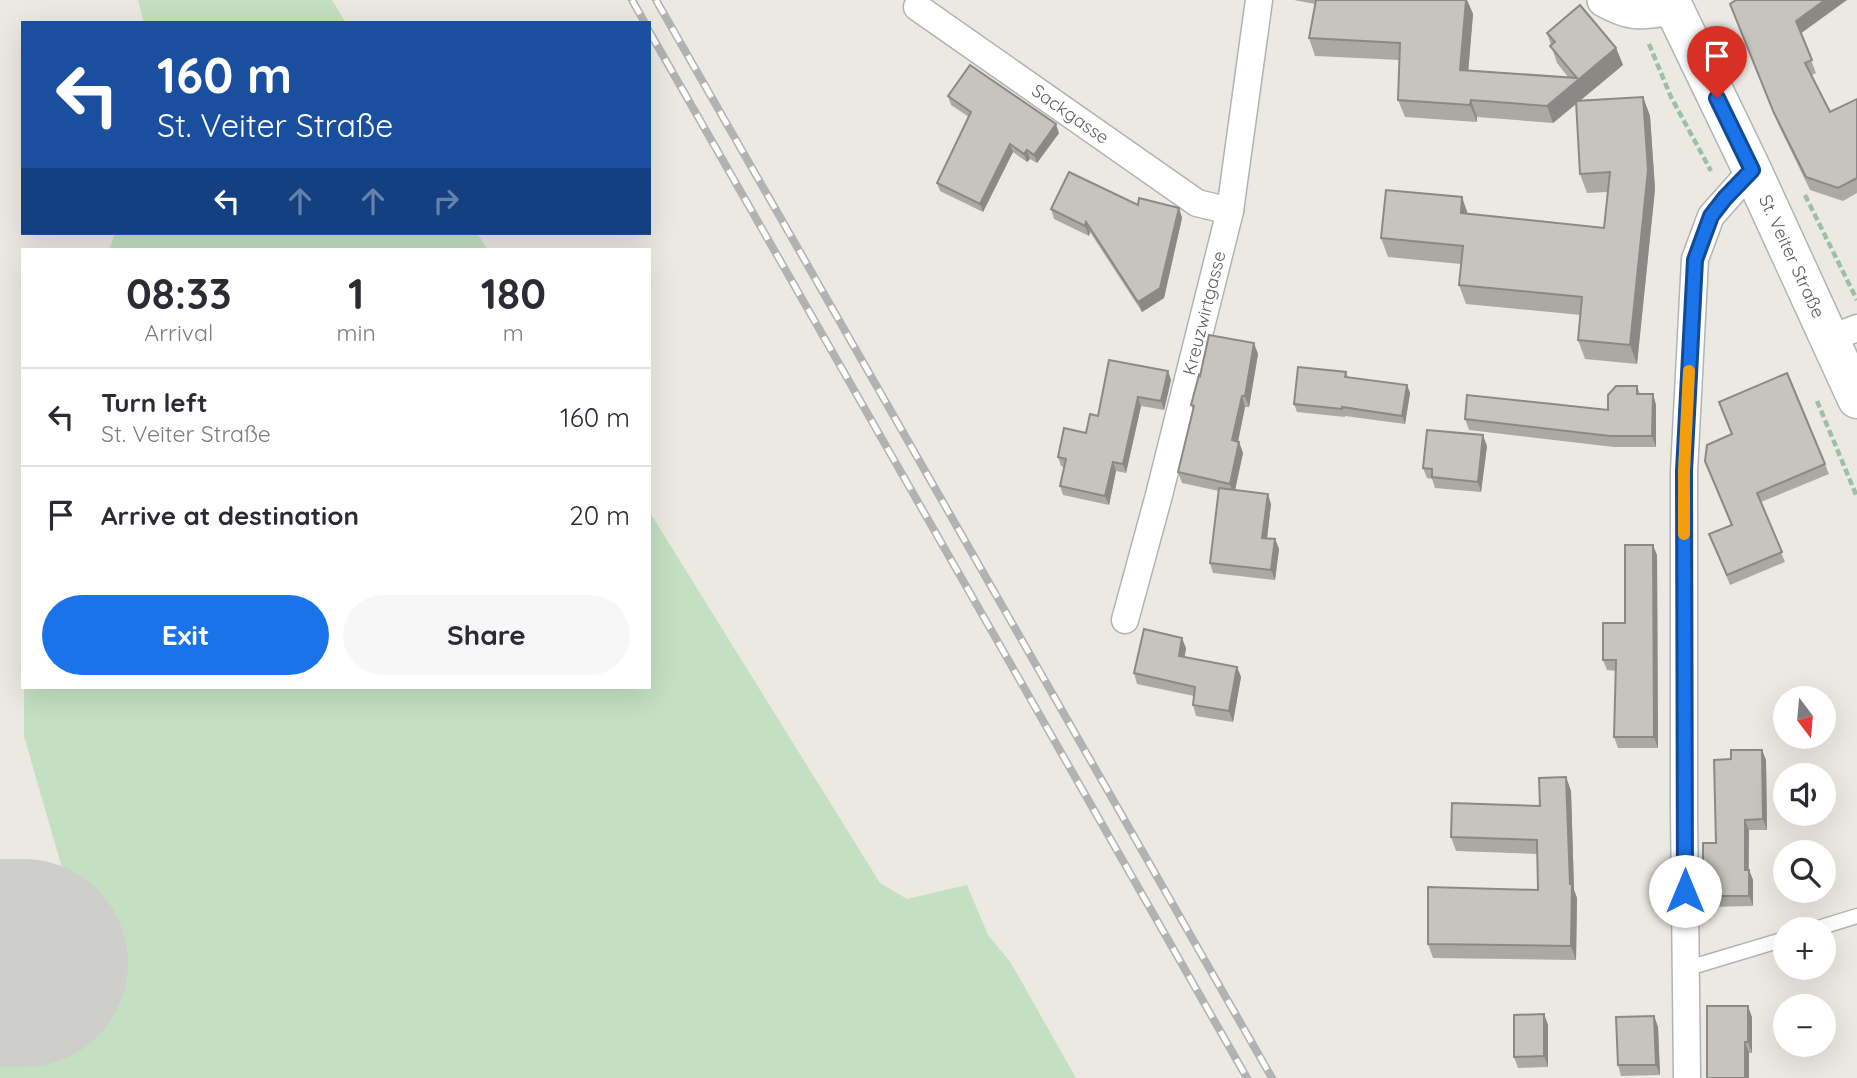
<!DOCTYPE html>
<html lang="en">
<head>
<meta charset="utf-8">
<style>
	body { margin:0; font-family:Quicksand,sans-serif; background:#f7f7f7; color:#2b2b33; height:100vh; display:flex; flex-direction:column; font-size:26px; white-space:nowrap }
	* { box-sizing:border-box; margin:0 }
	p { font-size:23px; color:#7c7c81 }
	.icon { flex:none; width:38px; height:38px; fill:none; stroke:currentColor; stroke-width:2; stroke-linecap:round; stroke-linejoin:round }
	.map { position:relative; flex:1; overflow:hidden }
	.side { position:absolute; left:21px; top:248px; width:630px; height:441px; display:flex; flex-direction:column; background:#fff; border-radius:0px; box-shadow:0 7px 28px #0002 }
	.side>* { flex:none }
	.banner { position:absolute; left:21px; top:21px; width:630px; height:214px; border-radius:0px; box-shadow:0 7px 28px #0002; background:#1a4fa0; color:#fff; overflow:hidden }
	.needle { width:46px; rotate:164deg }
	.tools { position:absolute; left:1773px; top:686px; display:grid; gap:14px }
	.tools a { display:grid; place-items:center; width:63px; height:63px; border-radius:50%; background:#fff; box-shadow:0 7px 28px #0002; font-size:35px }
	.pin { position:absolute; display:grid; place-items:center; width:60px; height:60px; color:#fff; margin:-72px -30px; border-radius:50% 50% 50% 0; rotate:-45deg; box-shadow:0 0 7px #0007 }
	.pin .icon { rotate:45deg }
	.me { position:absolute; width:77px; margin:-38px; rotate:0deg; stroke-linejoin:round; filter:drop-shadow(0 0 5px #0008) }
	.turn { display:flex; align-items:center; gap:24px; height:147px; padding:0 21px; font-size:32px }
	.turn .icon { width:91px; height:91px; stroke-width:2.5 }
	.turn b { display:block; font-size:49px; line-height:60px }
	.lanes { display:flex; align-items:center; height:66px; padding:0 21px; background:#0003; justify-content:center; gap:35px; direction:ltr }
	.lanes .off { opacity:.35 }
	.eta { display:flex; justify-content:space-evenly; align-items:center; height:119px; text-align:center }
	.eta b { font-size:42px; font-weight:700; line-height:49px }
	.primary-button { display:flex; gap:14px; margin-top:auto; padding:14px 21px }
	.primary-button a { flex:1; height:80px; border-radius:42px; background:#1a73e8; color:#fff; font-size:28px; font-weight:700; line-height:80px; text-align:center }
	.primary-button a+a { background:#f7f7f7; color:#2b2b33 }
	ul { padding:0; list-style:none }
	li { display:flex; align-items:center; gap:21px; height:98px; padding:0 21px; border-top:2px solid #e1e1e2 }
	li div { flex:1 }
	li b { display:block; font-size:26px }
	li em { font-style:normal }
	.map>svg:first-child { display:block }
</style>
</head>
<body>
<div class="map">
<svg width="1857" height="1078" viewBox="0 0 1857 1078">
	<rect width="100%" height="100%" fill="#ece9e3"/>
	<g fill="#c3e0c2">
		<polygon points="138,0 332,0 346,23 144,23"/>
		<polygon points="115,233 477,233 488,250 109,250"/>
		<polygon points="649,511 880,883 907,899 967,885 988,935 1011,963 1076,1078 0,1078 0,1049 64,1048 62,868 24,736 24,688 649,688"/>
	</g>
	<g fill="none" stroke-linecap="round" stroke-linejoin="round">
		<polyline stroke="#cececa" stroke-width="208" points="0,963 24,963"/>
		<defs>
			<g id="service">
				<polyline points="1815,929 1857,916"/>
				<polyline points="1685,969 1785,939"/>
			</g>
			<g id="minor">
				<path id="s1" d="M917 7 1197 203 1230 211"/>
				<polyline points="1829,339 1857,328"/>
				<path id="s2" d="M1125 620 1159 495 1230 211 1259 0"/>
				<polyline points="1687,1078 1684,812 1684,471 1695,259 1711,216 1752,170"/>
			</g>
			<path id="tertiary" d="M1604 0C1635 17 1641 12 1673 8"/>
			<g id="secondary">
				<path id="s3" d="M1670 0 1752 170 1857 399"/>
			</g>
		</defs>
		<use href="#service" stroke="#b0b3b6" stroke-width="17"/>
		<use href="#minor" stroke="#b0b3b6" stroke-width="29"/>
		<use href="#tertiary" stroke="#b0b3b6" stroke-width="36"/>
		<use href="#secondary" stroke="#b2b5b8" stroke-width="41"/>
		<g stroke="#9cc0a5" stroke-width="4.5" stroke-dasharray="7 3.5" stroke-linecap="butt">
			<polyline points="1649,44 1671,97 1711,171"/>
			<polyline points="1805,195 1857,300"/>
			<polyline points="1817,401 1857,497"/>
		</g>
		<use href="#service" stroke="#fff" stroke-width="14"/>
		<use href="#minor" stroke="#fff" stroke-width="26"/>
		<use href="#tertiary" stroke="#fff" stroke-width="33"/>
		<use href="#secondary" stroke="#fff" stroke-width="38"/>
		<defs>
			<g id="rail">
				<polyline points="632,0 645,23"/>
				<polyline points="656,0 1272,1078"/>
				<polyline points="649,31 1247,1078"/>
			</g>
		</defs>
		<use href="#rail" stroke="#b1b2b2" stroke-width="8"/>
		<use href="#rail" stroke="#fff" stroke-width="5" stroke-dasharray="16" stroke-linecap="butt"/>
	</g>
	<g fill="#aba9a4">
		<polygon points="1294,0 1467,0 1473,14 1468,70 1568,77 1557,63 1547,33 1616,48 1623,65 1581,100 1643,97 1650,116 1655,189 1637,364 1585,359 1578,340 1581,315 1466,304 1459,285 1461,264 1388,257 1381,238 1468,214 1604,228 1608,192 1587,193 1580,174 1576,104 1553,123 1477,117 1477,122 1405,117 1398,100 1400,60 1315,56 1309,38 1315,4"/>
		<polygon points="1735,17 1801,34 1816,73 1812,75 1830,112 1857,99 1857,193 1843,201 1810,190 1779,126"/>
		<polygon points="948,96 1059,133 1037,163 1030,159 1027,162 1013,152 983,212 940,191 937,183 969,117 951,105"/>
		<polygon points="1138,205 1179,208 1182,218 1164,298 1142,312 1090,232 1089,236 1054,219 1051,209"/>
		<polygon points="1258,354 1249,407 1245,407 1238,442 1239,442 1243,453 1235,490 1271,504 1267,538 1275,539 1279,549 1275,580 1213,573 1210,563 1219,491 1182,483 1178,472 1193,410 1191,405 1200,376"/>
		<polygon points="1168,371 1171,380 1164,410 1141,406 1126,473 1116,471 1109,505 1063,495 1060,486 1064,467 1061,466 1058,457 1086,433 1098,416"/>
		<polygon points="1346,372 1348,377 1407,385 1410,393 1405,424 1345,416 1345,417 1297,412 1294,404"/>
		<polygon points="1637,386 1640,394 1653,394 1656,405 1656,447 1614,447 1469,430 1465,419 1608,410"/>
		<polygon points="1487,446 1481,492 1435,488 1432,479 1427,478 1423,468"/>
		<polygon points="1705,461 1825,464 1829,474 1761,502 1785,562 1730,585 1709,534 1731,525"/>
		<polygon points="1657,555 1658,748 1618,748 1614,737 1616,671 1607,670 1603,660 1625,623"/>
		<polygon points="1186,648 1185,657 1237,667 1241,677 1233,722 1196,716 1193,705 1194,696 1137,684 1134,673"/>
		<polygon points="1762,750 1766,760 1767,830 1749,830 1749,870 1753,880 1753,906 1707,907 1703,896 1716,843 1731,759"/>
		<polygon points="1566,777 1571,791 1574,890 1577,898 1576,960 1433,958 1428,944 1538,890 1537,854 1456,851 1451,837 1540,806"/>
		<polygon points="1544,1014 1548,1025 1548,1067 1518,1068 1514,1057"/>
		<polygon points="1654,1016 1658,1027 1660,1075 1621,1076 1618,1065"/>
		<polygon points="1752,1017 1752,1053 1749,1053 1707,1078"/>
	</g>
	<g fill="#8b8986">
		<polygon points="1466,0 1467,0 1473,14 1467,87 1460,70"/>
		<polygon points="1825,0 1847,0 1800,34 1796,21"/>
		<polygon points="1616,48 1623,65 1553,123 1547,106"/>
		<polygon points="1643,97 1650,116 1655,189 1637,364 1630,345"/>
		<polygon points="1471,100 1477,117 1477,122 1470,105"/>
		<polygon points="1056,124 1059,133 1037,163 1034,155"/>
		<polygon points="1010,144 1013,152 983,212 980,204"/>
		<polygon points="1027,150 1030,159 1027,162 1024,154"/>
		<polygon points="1462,197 1469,217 1461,213"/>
		<polygon points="1179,208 1182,218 1164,298 1142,312 1138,302"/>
		<polygon points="1086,222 1090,232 1089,236 1085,226"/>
		<polygon points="1254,343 1258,354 1249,407 1245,396"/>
		<polygon points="1168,371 1171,380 1164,410 1161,401"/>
		<polygon points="1407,385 1410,393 1405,424 1402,416"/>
		<polygon points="1653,394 1656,405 1656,447 1652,436"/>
		<polygon points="1242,396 1245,407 1236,451 1232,440"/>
		<polygon points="1138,397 1141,406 1126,473 1123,464"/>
		<polygon points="1483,435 1487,446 1481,492 1478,482"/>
		<polygon points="1239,442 1243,453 1234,495 1230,484"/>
		<polygon points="1113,462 1116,471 1109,505 1105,496"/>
		<polygon points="1268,494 1271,504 1266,547 1262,538"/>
		<polygon points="1275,539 1279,549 1275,580 1271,570"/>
		<polygon points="1653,545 1657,555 1658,748 1654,737"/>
		<polygon points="1182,638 1186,648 1182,667 1179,656"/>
		<polygon points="1237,667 1241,677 1233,722 1229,711"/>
		<polygon points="1762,750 1766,760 1767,830 1763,819"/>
		<polygon points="1566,777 1571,791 1574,890 1577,898 1576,960 1571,946"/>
		<polygon points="1745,820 1749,830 1748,881 1745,870"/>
		<polygon points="1749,870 1753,880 1753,906 1749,896"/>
		<polygon points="1748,1006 1752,1017 1752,1053 1748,1042"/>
		<polygon points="1544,1014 1548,1025 1548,1067 1544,1056"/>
		<polygon points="1654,1016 1658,1027 1660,1075 1656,1065"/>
		<polygon points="1745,1042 1749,1053 1749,1078 1745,1078"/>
	</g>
	<g fill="#c7c4bf" stroke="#8b8986" stroke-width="2">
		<polygon points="1316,0 1466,0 1460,70 1577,78 1550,46 1555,42 1547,33 1580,5 1616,48 1547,106 1471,100 1470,105 1398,100 1400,43 1309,38"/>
		<polygon points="1736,0 1825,0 1796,21 1812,60 1805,63 1830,112 1857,99 1857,178 1838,188 1806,177 1774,113 1730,4"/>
		<polygon points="970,65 1056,124 1034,155 1027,150 1024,154 1010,144 980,204 937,183 971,112 948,96"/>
		<polygon points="1643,97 1648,170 1630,345 1578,340 1582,297 1459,285 1463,246 1381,238 1386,190 1462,197 1461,213 1604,228 1610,172 1580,174 1576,101"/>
		<polygon points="1069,172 1138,205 1139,198 1179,208 1160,288 1138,302 1086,222 1085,226 1051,209"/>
		<polygon points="1209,335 1254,343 1245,396 1242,396 1232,440 1239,442 1230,484 1178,472 1194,406 1191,405 1199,375 1200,376"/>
		<polygon points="1109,360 1168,371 1161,401 1138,397 1123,464 1113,462 1105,496 1060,486 1066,459 1058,457 1064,428 1086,433 1090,414 1098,416"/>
		<polygon points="1298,367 1346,372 1345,377 1407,385 1402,416 1342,407 1342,409 1294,404"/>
		<polygon points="1787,373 1825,464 1757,493 1782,552 1727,575 1709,534 1732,525 1705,461 1707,445 1732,434 1719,402"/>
		<polygon points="1616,386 1637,386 1637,394 1653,394 1652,436 1610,436 1465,419 1467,395 1608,410 1608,395"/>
		<polygon points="1427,430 1483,435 1478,482 1432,477 1432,469 1423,468"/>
		<polygon points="1219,488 1268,494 1262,538 1275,539 1271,570 1210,563"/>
		<polygon points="1625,545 1653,545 1654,737 1614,737 1616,660 1603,660 1603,623 1625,623"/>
		<polygon points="1144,629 1182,638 1179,656 1237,667 1229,711 1193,705 1195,687 1134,673"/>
		<polygon points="1731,750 1762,750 1763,819 1745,820 1745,870 1749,870 1749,896 1703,896 1703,843 1716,843 1714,760 1731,759"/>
		<polygon points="1566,777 1570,884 1572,884 1571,946 1428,944 1428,887 1538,890 1537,840 1451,837 1452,803 1540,806 1539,778"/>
		<polygon points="1707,1006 1748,1006 1748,1042 1745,1042 1745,1078 1707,1078"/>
		<polygon points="1544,1014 1544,1056 1514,1057 1514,1015"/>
		<polygon points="1654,1016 1656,1065 1618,1065 1616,1017"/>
	</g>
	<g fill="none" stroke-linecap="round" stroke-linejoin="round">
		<defs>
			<polyline id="route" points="1685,891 1684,471 1695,260 1711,216 1725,198 1752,170 1717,98"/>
		</defs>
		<use href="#route" stroke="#114b97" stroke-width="18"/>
		<use href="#route" stroke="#1a73e8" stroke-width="12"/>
		<polyline stroke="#f59e0b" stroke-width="12" points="1684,534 1684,471 1689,371"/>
	</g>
	<g text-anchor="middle" stroke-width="5" stroke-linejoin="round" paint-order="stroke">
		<g font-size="18" fill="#5b5e61" stroke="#fff">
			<text dy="6" stroke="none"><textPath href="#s1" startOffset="187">Sackgasse</textPath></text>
			<text dy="6" stroke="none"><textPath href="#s3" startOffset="284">St. Veiter Straße</textPath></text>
			<text dy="6" stroke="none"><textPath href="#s2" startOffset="317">Kreuzwirtgasse</textPath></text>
		</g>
	</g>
</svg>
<div class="tools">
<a><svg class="needle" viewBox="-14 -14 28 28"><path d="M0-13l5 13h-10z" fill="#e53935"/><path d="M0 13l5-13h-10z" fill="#7c7c81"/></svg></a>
<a><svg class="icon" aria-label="sound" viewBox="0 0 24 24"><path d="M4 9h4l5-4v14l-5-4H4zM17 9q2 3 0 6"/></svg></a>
<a><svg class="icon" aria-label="search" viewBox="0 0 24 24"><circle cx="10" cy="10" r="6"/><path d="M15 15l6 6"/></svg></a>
<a>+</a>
<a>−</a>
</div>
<div class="pin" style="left:1717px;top:98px;background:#d93025"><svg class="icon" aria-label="arrive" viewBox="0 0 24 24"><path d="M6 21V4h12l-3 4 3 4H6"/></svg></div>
<svg class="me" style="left:1685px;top:891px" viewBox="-20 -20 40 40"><circle r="19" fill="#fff"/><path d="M0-13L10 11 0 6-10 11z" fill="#1a73e8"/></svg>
<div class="banner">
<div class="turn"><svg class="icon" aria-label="left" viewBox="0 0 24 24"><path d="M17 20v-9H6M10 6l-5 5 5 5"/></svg><div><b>160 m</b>St. Veiter Straße</div></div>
<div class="lanes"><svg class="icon" aria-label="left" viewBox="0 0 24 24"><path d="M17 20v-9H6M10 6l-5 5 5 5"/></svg><svg class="icon off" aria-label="ahead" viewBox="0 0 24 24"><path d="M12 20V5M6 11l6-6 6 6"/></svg><svg class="icon off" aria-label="ahead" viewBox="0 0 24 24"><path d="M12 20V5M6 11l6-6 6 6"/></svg><svg class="icon off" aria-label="right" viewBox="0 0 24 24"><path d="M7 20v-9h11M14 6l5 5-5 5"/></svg></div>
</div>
<section class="side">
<div class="eta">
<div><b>08:33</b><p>Arrival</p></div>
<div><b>1</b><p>min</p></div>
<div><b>180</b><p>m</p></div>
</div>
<ul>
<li><svg class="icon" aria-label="left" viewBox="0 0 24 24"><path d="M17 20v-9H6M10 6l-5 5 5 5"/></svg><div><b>Turn left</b><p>St. Veiter Straße</p></div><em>160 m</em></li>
<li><svg class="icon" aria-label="arrive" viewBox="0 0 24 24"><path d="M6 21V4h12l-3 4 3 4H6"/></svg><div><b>Arrive at destination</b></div><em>20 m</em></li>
</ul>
<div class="primary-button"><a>Exit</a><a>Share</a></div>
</section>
</div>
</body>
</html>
